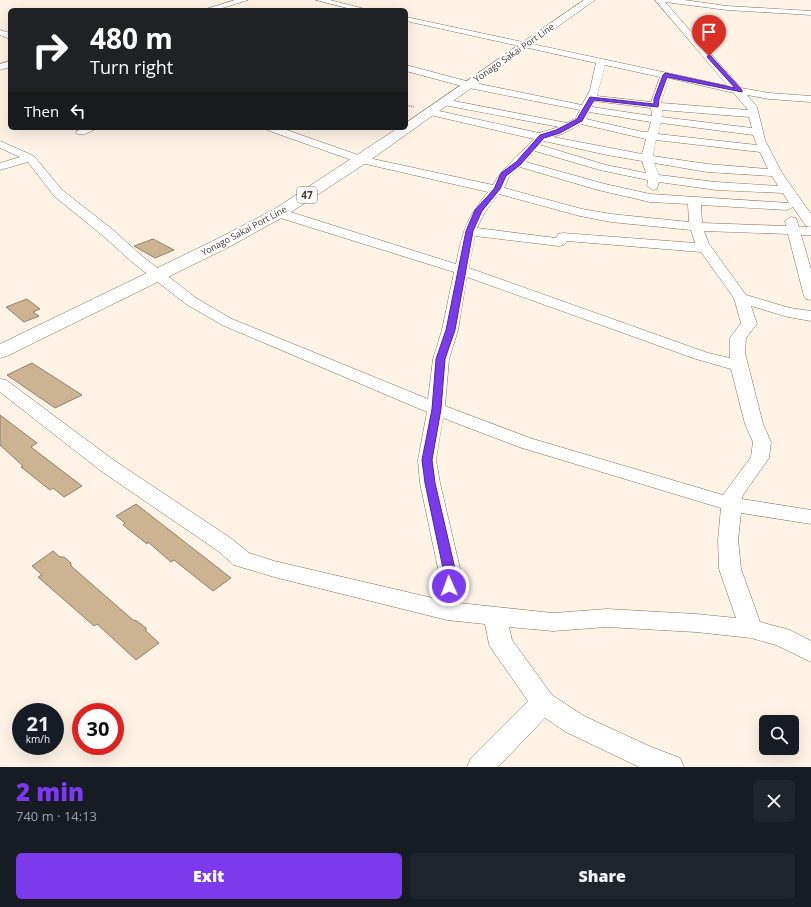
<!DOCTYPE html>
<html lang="en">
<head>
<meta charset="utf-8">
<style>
	body { margin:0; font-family:"Open Sans",sans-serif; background:#20242c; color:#f1f3f6; height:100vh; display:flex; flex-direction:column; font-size:15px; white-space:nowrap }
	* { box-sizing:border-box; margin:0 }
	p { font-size:13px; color:#9ea1a6 }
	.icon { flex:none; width:22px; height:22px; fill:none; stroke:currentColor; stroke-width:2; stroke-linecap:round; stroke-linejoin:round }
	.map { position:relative; height:767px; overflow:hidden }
	.details { display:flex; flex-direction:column; background:#171b24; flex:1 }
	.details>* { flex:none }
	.banner { position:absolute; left:8px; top:8px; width:400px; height:122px; border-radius:6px; box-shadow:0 4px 16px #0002; background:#202124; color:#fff; overflow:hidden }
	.fabs { position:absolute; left:759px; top:715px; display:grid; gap:8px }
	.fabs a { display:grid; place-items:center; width:40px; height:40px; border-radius:6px; background:#171b24; box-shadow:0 4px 16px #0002; font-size:20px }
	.speed { position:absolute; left:12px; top:703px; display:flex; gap:8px; font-size:20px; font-weight:700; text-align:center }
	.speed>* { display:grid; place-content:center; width:52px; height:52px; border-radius:50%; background:#171b24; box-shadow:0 4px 16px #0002; line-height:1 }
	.speed small { font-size:10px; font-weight:400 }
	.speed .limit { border:6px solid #d22; background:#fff; color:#111 }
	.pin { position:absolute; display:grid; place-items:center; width:34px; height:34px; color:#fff; margin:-41px -17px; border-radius:50% 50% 50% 0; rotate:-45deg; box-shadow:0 0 4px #0007 }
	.pin .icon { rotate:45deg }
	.me { position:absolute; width:44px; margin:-22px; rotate:358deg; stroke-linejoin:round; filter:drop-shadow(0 0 3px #0008) }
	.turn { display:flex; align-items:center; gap:14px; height:84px; padding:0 16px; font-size:18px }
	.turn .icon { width:52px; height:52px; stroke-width:2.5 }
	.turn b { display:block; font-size:28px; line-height:34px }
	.then { display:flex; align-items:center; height:38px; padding:0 16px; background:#0003; gap:8px; font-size:15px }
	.round { display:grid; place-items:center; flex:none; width:42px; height:42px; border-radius:6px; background:#20242c }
	.overview { display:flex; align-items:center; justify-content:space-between; height:68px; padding:0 16px }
	h1 { font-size:24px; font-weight:800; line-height:30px; color:#7c3aed }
	.cta { display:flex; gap:8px; margin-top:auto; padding:8px 16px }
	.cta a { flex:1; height:46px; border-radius:6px; background:#7c3aed; color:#fff; font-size:16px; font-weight:800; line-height:46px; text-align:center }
	.cta a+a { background:#20242c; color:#f1f3f6 }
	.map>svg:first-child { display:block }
</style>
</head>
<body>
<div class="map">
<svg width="811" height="767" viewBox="0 0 811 767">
	<rect width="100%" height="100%" fill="#fff3e6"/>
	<g fill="#ccb392" stroke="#91816c">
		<polygon points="153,239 174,250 155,258 134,246"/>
		<polygon points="27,299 40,309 33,312 39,316 24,322 6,307"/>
		<polygon points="32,363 82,395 55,408 7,375"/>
		<polygon points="0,415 37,443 31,447 82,486 64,497 53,488 50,490 21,467 23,466 0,445"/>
		<polygon points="136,504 231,578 213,591 174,560 171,562 148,542 147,544 123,525 125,523 116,516"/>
		<polygon points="53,551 60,557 64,557 71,563 71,566 133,620 137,621 146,628 146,631 159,643 136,660 97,624 94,626 38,577 42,575 32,566"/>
	</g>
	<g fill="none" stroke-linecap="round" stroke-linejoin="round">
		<defs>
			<g id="minor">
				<polygon points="235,0 248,0 216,10 203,10"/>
				<polygon points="316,0 330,0 369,10 355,10"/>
				<path d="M655 0H684L727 6 811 11V15L727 10 665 2 741 88 769 93 811 96V102L769 99 747 95 757 107 765 140 782 173 811 214V227L806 226 793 207 787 210 701 205 702 223 786 226 785 221 791 217 796 218 799 227H811V235H801L811 269V300L806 299 804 296 788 234 704 231 709 244 746 295 790 308 811 311V321L788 317 751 306 757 324 746 338 745 353 763 424 771 442 769 458 743 495 742 499 811 510V524L741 513 738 540 741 569 760 622 790 630 811 641V662L776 645 751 638 696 632 607 627 553 631 509 627 512 640 552 695 584 716 649 746 680 758 684 767H639L566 732 545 718 498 767H467L471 758 528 701 493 651 489 644 485 624 447 620 274 577 234 565 218 551 101 471 0 392V379L6 380 115 461 232 539 249 553 274 561 437 599 439 573 420 483 418 460 427 412 222 325 186 304 132 262 102 235 54 196 28 162 0 170V163L20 157 0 148V141L34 156 62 190 112 229 142 256 196 298 232 319 428 399 433 359 442 330 454 272 274 216 273 213 274 210H284L456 264C463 230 466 219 488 192L357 162 267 130 266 128H281L364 157 493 185C502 168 520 154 534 139L426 114 425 112 426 110 430 109 539 133 559 127 444 105 439 102 444 99 567 123 576 118 580 110 469 88 406 71V65L470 82 582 105 590 90 596 63 406 21V17L728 86ZM605 65 660 77 651 102 597 96ZM669 78 734 93 748 110 661 103ZM594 101 651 108 652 116 592 107ZM662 110 749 117 752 128 662 117ZM589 112 651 122 648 132H643L586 119ZM661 123 753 135 757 145 658 134ZM581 124 646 139 642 154 553 137 562 134ZM656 140 760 152 768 169 707 164 653 156ZM544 141 607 155 642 161 646 173 606 165 540 145ZM535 151 600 170 648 180 647 186 653 190 657 189 659 182 716 190 783 193 789 203 650 194 605 184 526 162ZM654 163 707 172 772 176 778 186 716 182 659 175ZM520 167 598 190 650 202 688 204 689 222 611 214 582 209 504 188 509 177ZM499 194 580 216 611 222 691 230 695 243 563 233 558 234 556 238 477 228 485 212ZM475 236 559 246 564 245 567 241 701 252 734 298 741 323 730 338V358L708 353 469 268ZM467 277 696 359 731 369 745 424 753 442 751 457 723 495 533 439 445 406 449 359 458 330ZM443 418 519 447 721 508 718 540 719 569 736 618 696 614 607 609 553 613 459 603 461 573 440 483 436 460Z"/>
				<polygon points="0,30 10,33 10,39 0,35"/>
				<polygon points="10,61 10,67 0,70 0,64"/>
				<polygon points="82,128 98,128 85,134 77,134 76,132"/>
			</g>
			<polygon id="major" points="584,0 595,0 366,163 285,216 227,248 7,356 0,358 0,344 215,240 273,210 398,128 406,128 406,123"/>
		</defs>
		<use href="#minor" stroke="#7f6f5a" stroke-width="1"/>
		<use href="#major" stroke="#7f6f5a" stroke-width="1"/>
		<polyline stroke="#a2998e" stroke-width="1.5" stroke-dasharray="1.5 1" stroke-linecap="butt" points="406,105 414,107"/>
		<use href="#minor" fill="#fff" fill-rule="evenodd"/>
		<use href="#major" fill="#fff" fill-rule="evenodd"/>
	</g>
	<polygon fill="#7c3aed" stroke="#51269a" points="709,54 742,90 742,92 667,77 659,99 658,107 594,100 582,121 560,133 544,138 520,165 506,176 500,189 482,211 473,231 455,330 445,359 441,409 432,460 435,483 456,573 453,589 445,589 443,586 444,573 425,483 422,460 432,409 436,359 446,330 466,231 475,210 494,189 501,173 516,162 540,135 556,130 577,119 590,97 654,104 654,99 663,75 665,73 735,88 707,57"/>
	<g text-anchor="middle" stroke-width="4" stroke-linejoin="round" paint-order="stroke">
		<g font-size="9" fill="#3e372e" stroke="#fff">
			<text transform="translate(514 53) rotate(-35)" y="3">Yonago Sakai Port Line</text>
			<text transform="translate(244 231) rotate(-28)" y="3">Yonago Sakai Port Line</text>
		</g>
		<rect fill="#fff" stroke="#78736d" stroke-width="1" x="297" y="187" width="20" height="16" rx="3"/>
		<g font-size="10" font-weight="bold" fill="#3e372e">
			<text x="307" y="199">47</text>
		</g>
	</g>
</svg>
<div class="fabs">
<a><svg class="icon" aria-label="search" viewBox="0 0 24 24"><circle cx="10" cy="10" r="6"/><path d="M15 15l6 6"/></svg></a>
</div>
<div class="speed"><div>21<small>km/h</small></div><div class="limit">30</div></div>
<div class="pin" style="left:709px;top:56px;background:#d93025"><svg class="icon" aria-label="arrive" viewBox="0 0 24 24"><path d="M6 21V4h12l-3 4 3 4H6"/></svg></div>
<svg class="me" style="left:449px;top:586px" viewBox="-20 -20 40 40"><circle r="17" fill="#7c3aed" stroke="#fff" stroke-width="3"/><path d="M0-11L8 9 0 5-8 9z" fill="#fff"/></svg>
<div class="banner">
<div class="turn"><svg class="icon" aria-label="right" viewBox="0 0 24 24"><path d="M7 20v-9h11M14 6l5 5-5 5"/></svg><div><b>480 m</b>Turn right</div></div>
<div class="then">Then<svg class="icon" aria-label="left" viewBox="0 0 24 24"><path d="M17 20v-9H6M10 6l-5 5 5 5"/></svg></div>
</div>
</div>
<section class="details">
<div class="overview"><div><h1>2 min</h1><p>740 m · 14:13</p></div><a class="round"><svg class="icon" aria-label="close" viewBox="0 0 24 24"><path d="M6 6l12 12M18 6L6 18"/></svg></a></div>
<div class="cta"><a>Exit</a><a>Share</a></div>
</section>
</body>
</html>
